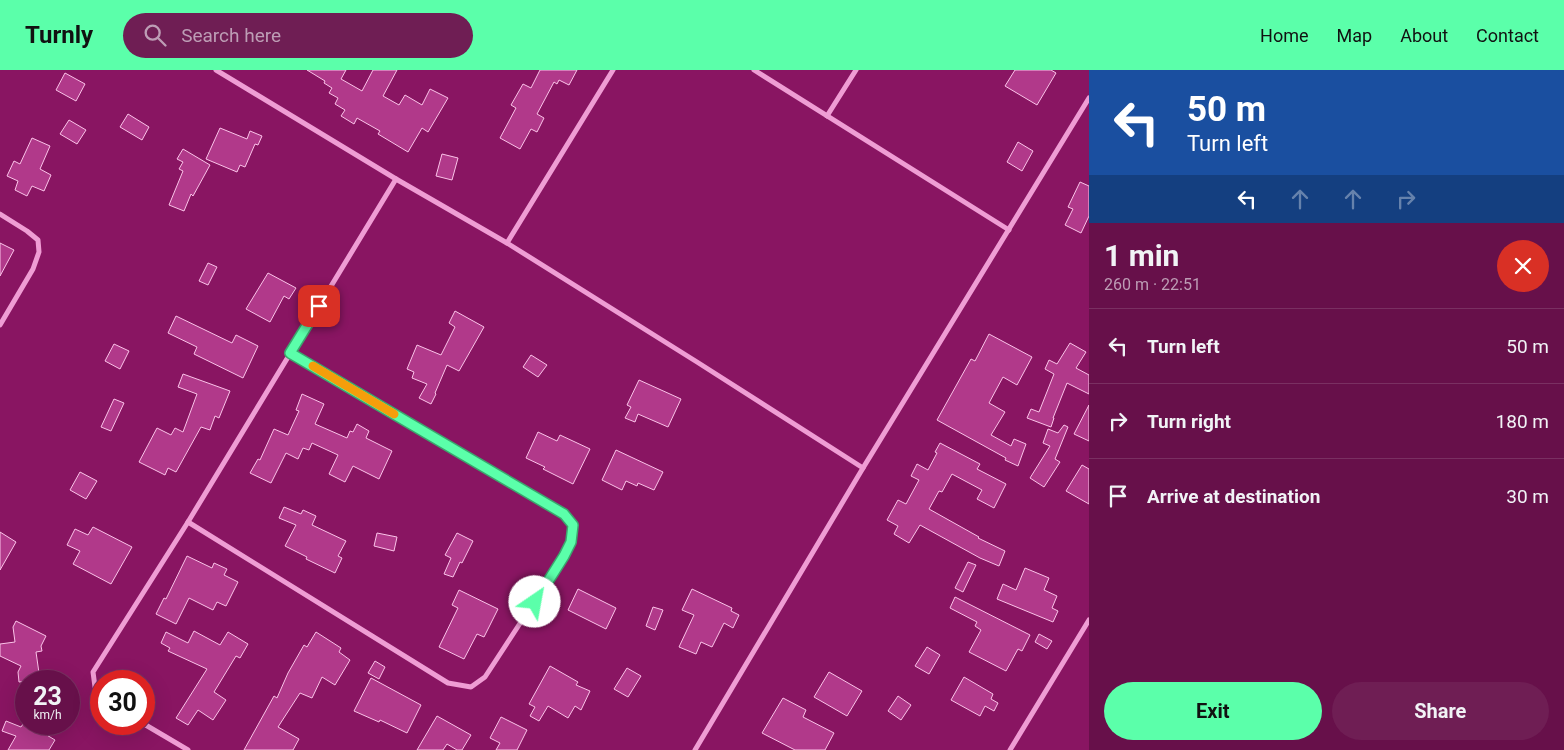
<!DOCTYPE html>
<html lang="en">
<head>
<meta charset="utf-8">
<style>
	body { margin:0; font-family:Roboto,sans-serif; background:#6f1e54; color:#f1f3f6; height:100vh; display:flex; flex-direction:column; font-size:19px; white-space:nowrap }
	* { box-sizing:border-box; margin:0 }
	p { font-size:16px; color:#bd9db5 }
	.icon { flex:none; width:28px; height:28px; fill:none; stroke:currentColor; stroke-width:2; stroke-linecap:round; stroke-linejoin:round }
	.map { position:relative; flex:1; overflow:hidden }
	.details { display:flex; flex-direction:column; background:#67104a; width:475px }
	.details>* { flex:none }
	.hud { background:#1a4fa0; color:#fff; overflow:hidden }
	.speed { position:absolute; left:15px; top:600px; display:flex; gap:10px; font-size:25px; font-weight:700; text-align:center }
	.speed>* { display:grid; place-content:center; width:65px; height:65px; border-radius:50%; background:#67104a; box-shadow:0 5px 20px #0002,0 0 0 1px #7a3062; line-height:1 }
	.speed small { font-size:12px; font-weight:400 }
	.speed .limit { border:8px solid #d22; background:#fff; color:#111 }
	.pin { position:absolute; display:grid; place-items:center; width:42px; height:42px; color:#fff; margin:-21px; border-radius:10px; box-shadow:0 2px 8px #0006 }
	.me { position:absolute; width:55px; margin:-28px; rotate:33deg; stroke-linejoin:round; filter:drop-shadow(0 0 4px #0008) }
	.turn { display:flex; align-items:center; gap:18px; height:105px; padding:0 15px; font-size:22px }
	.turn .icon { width:65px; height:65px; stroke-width:2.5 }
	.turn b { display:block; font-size:35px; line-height:42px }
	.lanes { display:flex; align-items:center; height:48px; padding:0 15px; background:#0003; justify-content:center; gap:25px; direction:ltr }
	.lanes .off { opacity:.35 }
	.round { display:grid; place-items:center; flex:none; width:52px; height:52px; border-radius:26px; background:#6f1e54 }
	.overview { display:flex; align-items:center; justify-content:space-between; height:85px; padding:0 15px }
	h1 { font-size:30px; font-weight:700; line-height:38px }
	.cta { display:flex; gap:10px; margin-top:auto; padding:10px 15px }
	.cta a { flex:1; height:58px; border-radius:30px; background:#5bffaa; color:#111; font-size:20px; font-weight:700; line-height:58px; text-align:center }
	.cta a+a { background:#6f1e54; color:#f1f3f6 }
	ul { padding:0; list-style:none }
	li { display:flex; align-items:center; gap:15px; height:75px; padding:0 15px; border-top:1px solid #7a3062 }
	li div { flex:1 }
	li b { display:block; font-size:19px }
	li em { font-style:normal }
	header { display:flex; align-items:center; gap:30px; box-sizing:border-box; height:70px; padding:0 25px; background:#5bffaa; color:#111 }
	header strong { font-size:24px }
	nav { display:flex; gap:28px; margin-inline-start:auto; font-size:18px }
	.search { width:350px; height:45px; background:#6f1e54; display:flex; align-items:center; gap:12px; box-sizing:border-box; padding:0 18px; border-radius:28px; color:#bd9db5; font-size:19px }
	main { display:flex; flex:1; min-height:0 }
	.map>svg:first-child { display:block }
</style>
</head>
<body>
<header>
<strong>Turnly</strong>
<div class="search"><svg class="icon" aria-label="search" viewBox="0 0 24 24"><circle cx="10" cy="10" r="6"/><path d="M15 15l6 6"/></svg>Search here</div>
<nav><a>Home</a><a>Map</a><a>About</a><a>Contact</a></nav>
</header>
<main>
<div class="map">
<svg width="1089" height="680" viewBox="0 0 1089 680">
	<rect width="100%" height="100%" fill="#891562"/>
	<g fill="#b1398a" stroke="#fbc3e9">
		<polygon points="307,0 346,0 341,9 362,21 373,0 397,0 383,26 399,35 405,25 422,35 430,19 448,28 428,62 422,58 408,82 378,64 380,61 357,48 354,54 341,46 345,40 335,34 338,28 329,23 332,18 324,13 325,11"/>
		<polygon points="540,0 577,0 569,15 559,10 557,14 554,12 537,44 544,48 537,62 531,59 520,79 500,68 516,38 511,35 523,14 531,18"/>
		<polygon points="1015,0 1051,0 1056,3 1037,35 1005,16"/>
		<polygon points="65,3 85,14 76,31 56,20"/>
		<polygon points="128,44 149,57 142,70 120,57"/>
		<polygon points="69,50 86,60 77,74 60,64"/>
		<polygon points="220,58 247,69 250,61 262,66 258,75 255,74 245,97 240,95 237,102 206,89"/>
		<polygon points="32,68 50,76 40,99 51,105 44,121 32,116 27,126 15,120 18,111 7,106 14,91 20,94"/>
		<polygon points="1018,72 1033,81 1022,101 1007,92"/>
		<polygon points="183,79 210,95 193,126 191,124 184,141 169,135 183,101 179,99 183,92 177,89"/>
		<polygon points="442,84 458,88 452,110 436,106"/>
		<polygon points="1080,112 1089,116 1089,146 1081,163 1065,155 1073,139 1068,137"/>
		<polygon points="0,173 14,180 0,206"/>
		<polygon points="208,193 217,197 208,215 199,211"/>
		<polygon points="268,203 296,218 289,229 284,226 270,252 246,239"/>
		<polygon points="455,241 484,257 459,301 447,295 435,323 436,324 431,334 419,328 427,314 412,308 414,302 407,299 417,275 441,285 455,257 449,253"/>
		<polygon points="176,246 232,273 236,265 258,276 243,308 194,284 197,277 168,263"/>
		<polygon points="989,264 1032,287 1017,315 1003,307 989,333 1005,342 991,365 1011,376 1014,369 1026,374 1018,396 1005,390 1006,388 937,350 971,289 975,291"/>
		<polygon points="1070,273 1086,282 1076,298 1089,305 1089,324 1067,313 1053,348 1054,348 1051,357 1027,348 1031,339 1039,342 1054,304 1045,299 1049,290 1057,294"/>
		<polygon points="114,274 129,281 120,299 105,291"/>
		<polygon points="531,285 547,295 538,307 523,297"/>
		<polygon points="183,304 230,321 219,348 215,346 210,360 201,357 176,402 168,398 165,405 139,392 157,358 171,365 175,358 183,362 197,324 178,317"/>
		<polygon points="639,310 681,329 668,357 638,344 635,352 625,348 631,337 627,335"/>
		<polygon points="302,324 324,334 315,354 347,368 350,361 353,362 357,354 369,361 366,368 392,381 379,409 353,396 345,412 329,404 338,385 312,373 309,380 303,378 298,389 286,383 271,413 250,403 258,389 260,390 274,359 288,365 299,341 296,340"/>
		<polygon points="114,329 124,333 111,361 101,357"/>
		<polygon points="1089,335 1089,371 1074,364"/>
		<polygon points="1064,355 1068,357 1055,389 1060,392 1044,417 1030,408 1050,376 1043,373 1048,359 1058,363"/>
		<polygon points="538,362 557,371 560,365 590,379 573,414 543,399 545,397 526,388"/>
		<polygon points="940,373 980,394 977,399 1006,414 994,438 977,429 982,420 952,404 942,422 939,421 929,439 979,467 978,468 1005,481 999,496 980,488 920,455 909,473 894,464 898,456 887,450 898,430 906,434 919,410 911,406 917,394 928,400 937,383 935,382"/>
		<polygon points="616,380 663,402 654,420 638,413 637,416 626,411 622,420 602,410"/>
		<polygon points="1082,395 1089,399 1089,434 1066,421"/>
		<polygon points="80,402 97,411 86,429 70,420"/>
		<polygon points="284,437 301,444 303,440 316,446 312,455 346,471 338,486 342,488 335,503 306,489 307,487 285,476 296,455 279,448"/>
		<polygon points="93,457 132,477 111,514 73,494 80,481 67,475 75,459 88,465"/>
		<polygon points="0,462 16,472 0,500"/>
		<polygon points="377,463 397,467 394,481 374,476"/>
		<polygon points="457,463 473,471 462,493 460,492 453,507 444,504 451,488 445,485"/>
		<polygon points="187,486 212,498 214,493 227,499 224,505 238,512 226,536 217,532 213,540 189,528 176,554 156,544 164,528 166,529"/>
		<polygon points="968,492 976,495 963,522 955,518"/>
		<polygon points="1025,498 1049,508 1044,520 1057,526 1052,538 1058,541 1053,552 997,529 1003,514 1016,520"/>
		<polygon points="578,519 616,538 606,559 568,540"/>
		<polygon points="692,519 732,538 731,541 739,545 733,558 724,553 712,577 701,572 696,584 679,577 694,545 682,540"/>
		<polygon points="459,520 498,539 484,567 477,564 464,589 439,577 458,538 452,535"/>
		<polygon points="955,527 1030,565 1022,581 1018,579 1006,601 969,582 981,560 975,556 977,552 950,538"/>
		<polygon points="653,537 663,540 655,560 646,556"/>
		<polygon points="16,551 46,566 41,576 42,581 36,582 40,610 19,612 18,602 21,596 0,586 0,574 15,572 13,557"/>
		<polygon points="194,561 220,575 228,562 248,574 240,588 236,586 214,622 226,630 213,650 198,640 188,655 176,648 207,599 168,581 170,578 161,573 166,562 188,573"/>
		<polygon points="316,562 341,578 339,582 350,590 335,615 322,607 312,628 300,623 278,657 299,669 293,680 244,680 274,626 277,628 288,603 304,575 307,577"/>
		<polygon points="1039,564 1052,571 1047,579 1035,572"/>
		<polygon points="927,577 940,585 929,604 915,596"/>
		<polygon points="375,591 385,597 379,609 368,603"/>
		<polygon points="550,596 578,612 576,615 590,621 581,640 575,636 568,648 548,636 539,651 530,646 535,637 529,634"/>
		<polygon points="627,598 641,606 628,627 614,619"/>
		<polygon points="829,602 862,621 847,646 814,627"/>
		<polygon points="964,607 993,624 991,629 998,633 994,641 985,636 980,646 951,630"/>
		<polygon points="371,608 421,635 407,663 380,650 379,652 354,641"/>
		<polygon points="898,626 911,635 901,650 888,641"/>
		<polygon points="783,628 806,640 803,647 834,663 825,680 795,680 762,663"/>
		<polygon points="437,646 471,665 462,680 457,680 447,674 443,680 417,680"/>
		<polygon points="501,647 527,660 517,680 496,680 500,673 490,668"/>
		<polygon points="6,651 21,657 23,654 37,654 35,658 55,670 49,680 8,680 16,666 2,661"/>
	</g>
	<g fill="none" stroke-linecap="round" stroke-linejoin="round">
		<g stroke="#ef9dd4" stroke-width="5">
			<polyline points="216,0 396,109 507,173 697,292 863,398"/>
			<polyline points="754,0 1009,160"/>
			<polyline points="827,46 856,0"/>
			<polyline points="0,144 27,161 38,170 39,182 33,199 0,255"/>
			<polyline points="507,173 613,0"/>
			<polyline points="188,452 448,613 471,617 485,607 564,486 571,472 573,455 564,444 291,283"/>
			<polyline points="101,626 95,617 93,602 188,452 396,109"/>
			<polyline points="144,654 188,680"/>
			<polyline points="695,680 863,398 1089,28"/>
			<polyline points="1010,680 1089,550"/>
		</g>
	</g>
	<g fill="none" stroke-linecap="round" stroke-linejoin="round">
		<defs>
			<polyline id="route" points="319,236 290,283 564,444 573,455 571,472 564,486 535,532"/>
		</defs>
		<use href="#route" stroke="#3ba66e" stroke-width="12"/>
		<use href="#route" stroke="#5bffaa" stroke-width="9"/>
		<polyline stroke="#f59e0b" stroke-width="9" points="313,296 394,344"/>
	</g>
</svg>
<div class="speed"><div>23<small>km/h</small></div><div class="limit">30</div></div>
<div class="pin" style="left:319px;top:236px;background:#d93025"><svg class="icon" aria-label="arrive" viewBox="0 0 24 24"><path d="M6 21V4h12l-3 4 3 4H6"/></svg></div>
<svg class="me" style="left:535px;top:532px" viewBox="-20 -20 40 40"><circle r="19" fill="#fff"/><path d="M0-13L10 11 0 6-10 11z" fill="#5bffaa"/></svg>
</div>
<section class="details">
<div class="hud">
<div class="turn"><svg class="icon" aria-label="left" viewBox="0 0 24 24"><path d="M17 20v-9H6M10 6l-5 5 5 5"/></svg><div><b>50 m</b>Turn left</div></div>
<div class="lanes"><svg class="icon" aria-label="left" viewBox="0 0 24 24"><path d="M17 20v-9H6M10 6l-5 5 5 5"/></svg><svg class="icon off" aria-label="ahead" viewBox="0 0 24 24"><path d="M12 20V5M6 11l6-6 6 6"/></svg><svg class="icon off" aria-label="ahead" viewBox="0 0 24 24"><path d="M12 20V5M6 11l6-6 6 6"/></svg><svg class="icon off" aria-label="right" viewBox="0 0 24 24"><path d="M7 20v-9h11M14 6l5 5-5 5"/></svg></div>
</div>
<div class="overview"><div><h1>1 min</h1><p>260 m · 22:51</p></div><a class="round" style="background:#d93025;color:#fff"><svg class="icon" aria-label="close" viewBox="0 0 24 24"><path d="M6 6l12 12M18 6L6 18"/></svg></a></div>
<ul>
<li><svg class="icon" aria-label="left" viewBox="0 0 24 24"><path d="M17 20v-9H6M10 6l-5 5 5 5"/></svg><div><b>Turn left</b></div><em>50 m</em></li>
<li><svg class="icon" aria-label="right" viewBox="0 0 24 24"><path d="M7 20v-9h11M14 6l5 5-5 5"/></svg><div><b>Turn right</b></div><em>180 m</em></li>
<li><svg class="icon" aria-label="arrive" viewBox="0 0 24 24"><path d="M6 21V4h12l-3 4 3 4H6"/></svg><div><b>Arrive at destination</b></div><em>30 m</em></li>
</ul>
<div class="cta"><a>Exit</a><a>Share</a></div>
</section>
</main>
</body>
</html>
